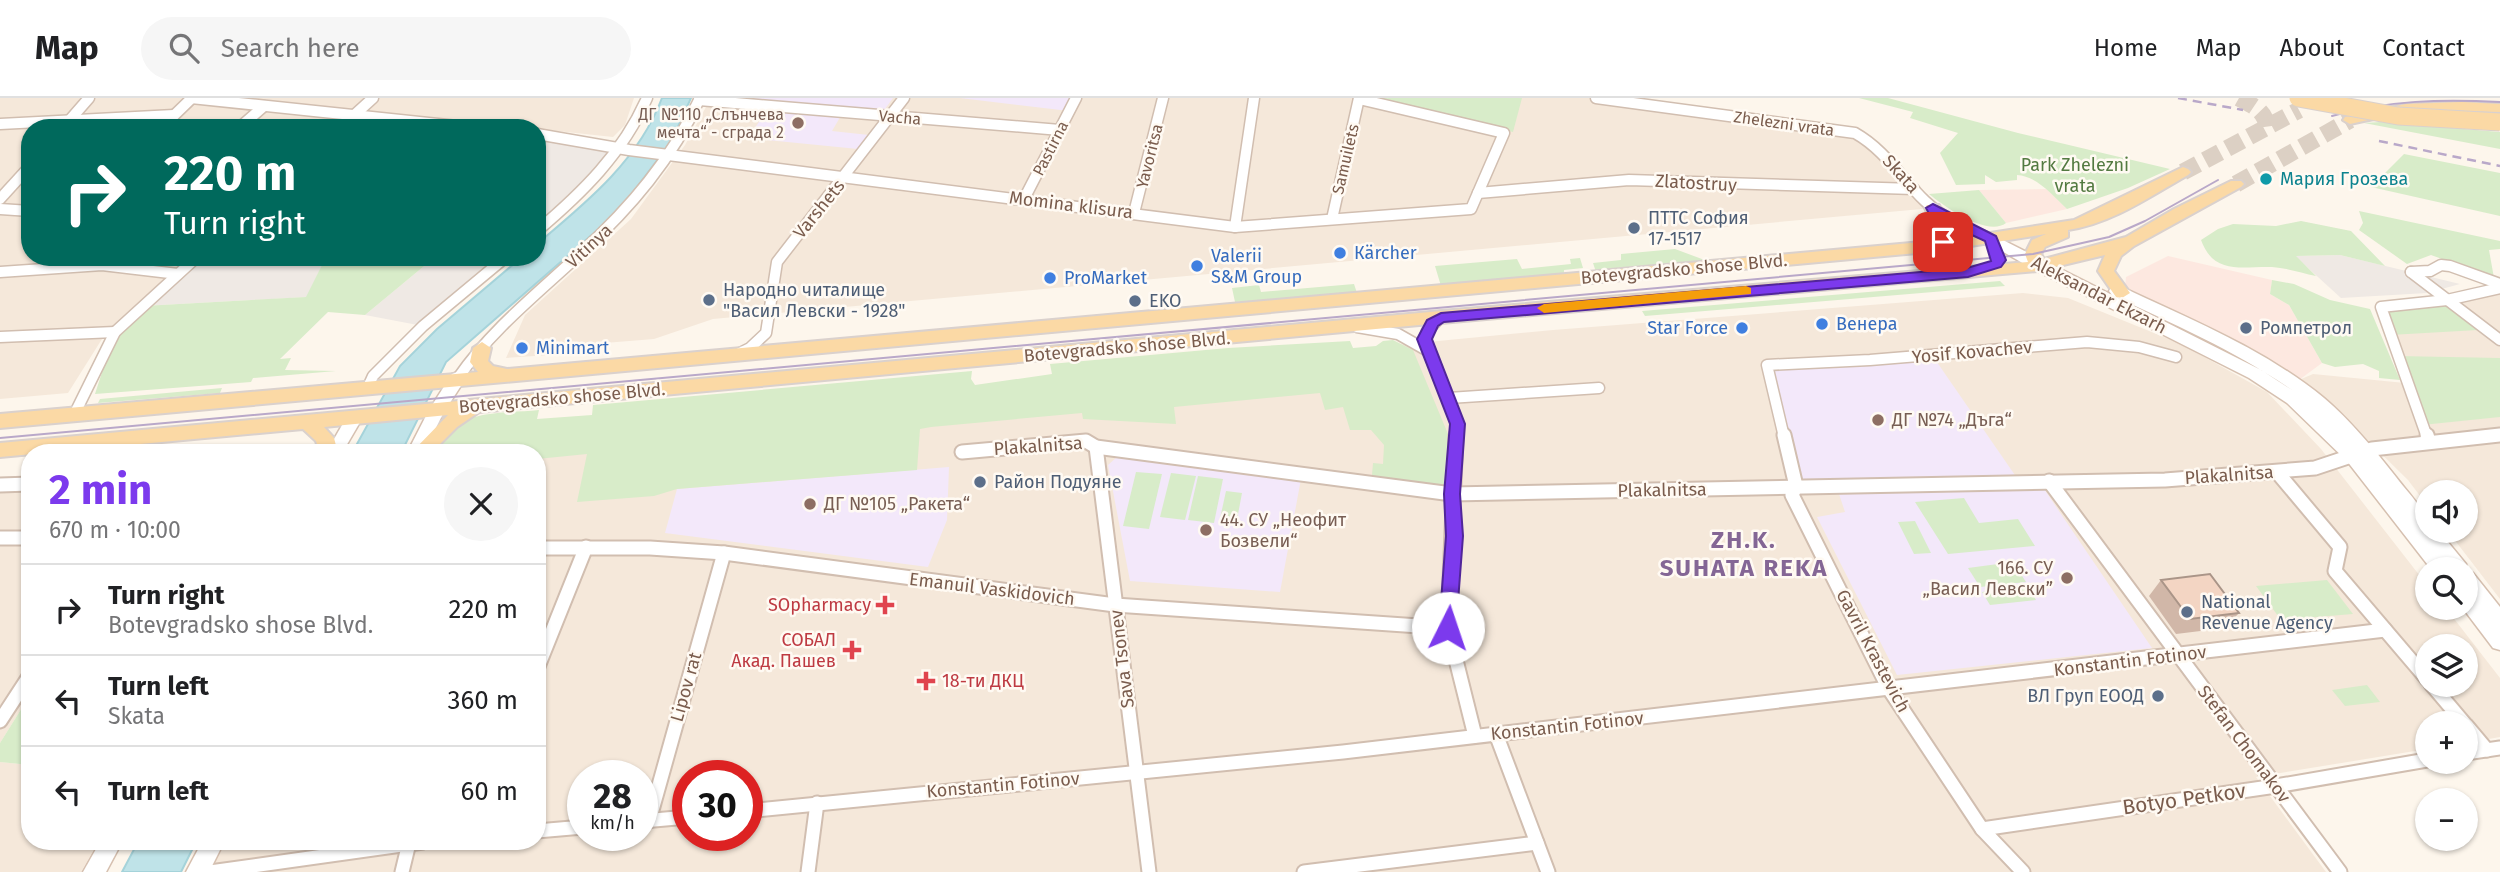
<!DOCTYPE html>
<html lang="en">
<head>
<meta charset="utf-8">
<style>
	body { margin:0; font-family:"Fira Sans",sans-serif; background:#f6f6f6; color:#202124; height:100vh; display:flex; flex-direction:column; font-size:26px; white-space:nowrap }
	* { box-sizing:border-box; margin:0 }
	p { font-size:23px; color:#757577 }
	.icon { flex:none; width:38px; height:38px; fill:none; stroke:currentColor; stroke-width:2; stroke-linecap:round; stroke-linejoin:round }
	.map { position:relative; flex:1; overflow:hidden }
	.sheet { position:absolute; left:21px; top:346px; width:525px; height:406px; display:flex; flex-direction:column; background:#fff; border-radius:28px; box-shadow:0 2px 5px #0004 }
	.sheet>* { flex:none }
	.top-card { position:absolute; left:21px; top:21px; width:525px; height:147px; border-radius:28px; box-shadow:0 2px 5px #0004; background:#00695c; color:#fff; overflow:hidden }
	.fabs { position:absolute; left:2415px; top:382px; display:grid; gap:14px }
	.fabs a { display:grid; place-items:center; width:63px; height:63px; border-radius:50%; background:#fff; box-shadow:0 2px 5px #0004; font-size:35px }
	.speed { position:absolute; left:567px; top:662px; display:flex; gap:14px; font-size:35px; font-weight:700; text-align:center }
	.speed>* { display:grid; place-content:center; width:91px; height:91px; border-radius:50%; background:#fff; box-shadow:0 2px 5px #0004; line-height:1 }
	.speed small { font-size:18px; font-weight:400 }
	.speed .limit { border:10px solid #d22; background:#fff; color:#111 }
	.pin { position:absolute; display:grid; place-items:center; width:60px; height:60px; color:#fff; margin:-30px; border-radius:14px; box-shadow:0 4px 10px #0006 }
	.me { position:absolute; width:77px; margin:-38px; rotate:4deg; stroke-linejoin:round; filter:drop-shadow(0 0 5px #0008) }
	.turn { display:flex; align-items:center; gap:24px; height:147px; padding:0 28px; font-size:32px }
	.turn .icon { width:91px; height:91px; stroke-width:2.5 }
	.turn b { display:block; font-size:49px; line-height:60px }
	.round { display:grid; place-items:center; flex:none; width:74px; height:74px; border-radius:37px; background:#f6f6f6 }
	.overview { display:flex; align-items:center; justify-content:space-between; height:119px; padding:0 28px }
	h1 { font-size:42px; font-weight:700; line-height:52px; color:#7c3aed }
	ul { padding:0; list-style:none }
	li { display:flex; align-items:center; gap:21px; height:91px; padding:0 28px; border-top:2px solid #e0e0e0 }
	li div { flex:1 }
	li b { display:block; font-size:26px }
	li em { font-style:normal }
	header { display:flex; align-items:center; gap:42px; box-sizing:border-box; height:98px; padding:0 35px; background:#fff; border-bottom:2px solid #e0e0e0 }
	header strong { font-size:33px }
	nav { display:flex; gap:38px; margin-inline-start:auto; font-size:24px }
	.search { width:490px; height:63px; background:#f6f6f6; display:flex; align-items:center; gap:18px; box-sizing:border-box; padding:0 24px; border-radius:38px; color:#757577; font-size:26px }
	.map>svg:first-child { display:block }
</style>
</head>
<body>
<header>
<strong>Map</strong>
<div class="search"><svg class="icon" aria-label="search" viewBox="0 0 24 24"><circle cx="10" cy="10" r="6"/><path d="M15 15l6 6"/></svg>Search here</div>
<nav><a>Home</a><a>Map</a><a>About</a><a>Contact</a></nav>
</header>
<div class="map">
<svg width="2500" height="774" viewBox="0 0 2500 774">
	<rect width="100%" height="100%" fill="#fdf6ec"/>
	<g fill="#f5e8da" fill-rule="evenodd">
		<polygon points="0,0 634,0 625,27 613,39 353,11 333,30 30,30 30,159 192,159 102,241 68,295 0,301"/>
		<polygon points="711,0 1596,0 1862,38 1933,110 713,221 654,241 555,249 550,257 506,260 525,217 631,121 685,47"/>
		<polygon points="2500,190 2500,501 2447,432 2466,432 2466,394 2427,394 2427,407 2408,382 2339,314 2299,282 2313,276 2405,285 2381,209"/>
		<path d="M2023 195 2068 200 2181 246 2267 294 2321 351 2427 487V509H2445L2500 580V639L2466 645V625H2427V651L2256 679 2326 774H210L226 744H537V355L455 338 1553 232ZM2427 548H2466V586H2427ZM583 677H642V737H583ZM688 677H747V737H688Z"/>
		<polygon points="30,386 30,597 0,645 0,388"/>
		<polygon points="0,664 30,667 30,744 98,744 81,774 0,774"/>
	</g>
	<g fill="#fde8e0">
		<polygon points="2047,91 2067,111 2006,125 1979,92"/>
		<polygon points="2168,158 2272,182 2270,196 2289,207 2322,265 2299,282 2125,190 2126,179"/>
	</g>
	<g fill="#efe9e4">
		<polygon points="537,36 618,50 537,133"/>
		<polygon points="2340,157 2460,186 2427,195 2341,200 2295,158"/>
		<polygon points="197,159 326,159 307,199 143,208"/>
		<polygon points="435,159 506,159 423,228 365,217"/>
	</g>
	<g fill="#f3e8fa">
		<polygon points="709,0 893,0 882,15"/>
		<polygon points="960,0 1075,0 1069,13"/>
		<polygon points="769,9 842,16 832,33 869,37 858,51 748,40"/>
		<polygon points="1932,257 2019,383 1796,388 1767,267"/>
		<polygon points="1117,359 1301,381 1280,494 1130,483 1108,367"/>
		<polygon points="949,369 947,422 928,469 665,435 677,391"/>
		<polygon points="2044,391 2152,550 1897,577 1817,419 1845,414 1839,396"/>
	</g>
	<g fill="#d8ecc9">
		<polygon points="1368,0 1522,0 1513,34"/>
		<path d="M1859 0H1888L2018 35 2170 71 2128 90 2067 111C2053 98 2037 78 2017 77V82L1996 84 1985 77V86L1956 87 1940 55 1958 35 1910 20 1913 14Z"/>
		<polygon points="2380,24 2500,34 2500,51 2364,25"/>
		<polygon points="2404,56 2500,75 2500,118 2371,89"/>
		<path d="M1979 92 2006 125C1987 139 1945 109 1929 96Z"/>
		<polygon points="2359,113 2500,143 2500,151 2489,152 2494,180 2431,157 2407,166 2359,132 2363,125"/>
		<path d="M2301 123 2351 133 2385 168 2340 157 2296 158 2316 178C2302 175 2287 170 2272 169 2243 168 2214 178 2201 142L2218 131 2233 126 2276 128Z"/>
		<polygon points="1675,151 1710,164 1596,174 1593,165 1621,162 1621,156"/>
		<polygon points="326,159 435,159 365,217 328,214 280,261 291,260 285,272 336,273 253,280 251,284 95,296 115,234 143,208 306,199"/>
		<polygon points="1580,160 1583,170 1564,172 1564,176 1441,188 1435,168 1517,161 1522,171 1571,166 1570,161"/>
		<polygon points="2272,182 2294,186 2330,202 2370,211 2400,282 2379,280 2379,273 2363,266 2335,269 2322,265 2289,207 2270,196"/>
		<polygon points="2000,183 2005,188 1645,218 1642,213"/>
		<polygon points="1354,186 1357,195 1235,204 1232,190 1259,187 1261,194"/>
		<polygon points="2439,203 2478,232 2390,237 2381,209"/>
		<path d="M1393 242 1413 252 1448 336 1444 389 1386 383 1372 377 1373 365 1383 366 1384 347 1371 332H1350L1343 309 1325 312 1320 295 1174 309 1176 326 1083 321 1082 315 931 329 920 331 917 372 677 391 654 398 577 404 587 356 537 361V355H437C441 348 445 338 452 331 472 312 512 315 539 312L537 321 592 317 593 307 972 273 971 281 975 287 1052 276 1050 266 1228 250 1350 243 1353 250 1376 248 1383 243Z"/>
		<polygon points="2397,258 2500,260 2500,319 2422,327"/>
		<polygon points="222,290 220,295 98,305 100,301"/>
		<polygon points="1136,374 1162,376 1149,431 1123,428"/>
		<polygon points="1171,375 1196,378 1185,422 1160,419"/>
		<polygon points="1198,378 1223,381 1214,425 1188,422"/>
		<polygon points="1226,393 1242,395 1236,427 1219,425"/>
		<polygon points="1964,400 1979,425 2018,421 2035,448 1948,456 1915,404"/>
		<polygon points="1915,423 1931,455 1914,456 1898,424"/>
		<polygon points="2013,464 2026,484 1980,489 1968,470"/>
		<polygon points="2327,482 2353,516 2281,522 2256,488"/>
		<polygon points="2028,488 2036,502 1990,507 1982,494"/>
		<polygon points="2367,587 2380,604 2345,608 2332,592"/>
		<polygon points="30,597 30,667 0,664 0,645"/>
	</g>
	<g fill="#bfe3e8" stroke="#a5d3da" stroke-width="2">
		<path d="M662 0H691L671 44 618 114 446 264 401 355H352L400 268 437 231 522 159H537V146C586 105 639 62 662 0Z"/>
		<polygon points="138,744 196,744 181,774 122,774"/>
	</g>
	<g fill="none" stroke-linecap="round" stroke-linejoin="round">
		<g stroke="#dcd0c4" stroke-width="17" stroke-dasharray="17 8" stroke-linecap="butt">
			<path d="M2239 0C2253 8 2265 12 2267 29"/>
			<polyline points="2183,74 2299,12"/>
			<polyline points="2236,86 2350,22"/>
		</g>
		<defs>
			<g id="street-far1">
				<polyline points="191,0 476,30"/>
				<path d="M1596 0 1855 35C1885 52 1901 80 1925 103 1944 121 1967 131 1991 141"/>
				<polyline points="699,2 1060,32"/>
				<polyline points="68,24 89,0"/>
				<polyline points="0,26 174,17"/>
				<polyline points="161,30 192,0"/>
				<polyline points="239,30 264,8"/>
				<polyline points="340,30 373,0"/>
				<polyline points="537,36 629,52 1235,129 1471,111 1504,35 1359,1"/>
				<polyline points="1478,95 1629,82 1914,91"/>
				<polyline points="0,101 30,68"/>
				<polyline points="1024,101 1076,0"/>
				<polyline points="0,111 30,113"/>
				<polyline points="1134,115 1163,0"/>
				<polyline points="1332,121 1359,0"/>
				<polyline points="1235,129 1254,0"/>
				<path d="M537 133C582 95 623 55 647 0"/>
				<polyline points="0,174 102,167 178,176"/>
				<polyline points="2411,174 2500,242"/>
				<polyline points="2411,174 2430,173 2441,167 2450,168 2500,186"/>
				<polyline points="1441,219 1427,233 1424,241 1457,326 1456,339"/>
				<polyline points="1357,229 1398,236 1428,253"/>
				<polyline points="0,239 115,234"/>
				<polyline points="738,256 750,250 766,235 777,164 904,0"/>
				<path d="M458 280C491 232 538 195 581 155 631 109 672 61 700 0"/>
				<polyline points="368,289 373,278 423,228 506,159"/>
				<polyline points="1449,300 1599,290"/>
				<polyline points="74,317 115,234 197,159"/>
				<polyline points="1784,339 1767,267 1870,262 2087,244 2139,249 2176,259"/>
				<polyline points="2427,339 2381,209 2447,202 2500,190"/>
				<polyline points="2484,339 2500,337"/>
			</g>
			<g id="street">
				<polyline points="1456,337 1448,530 1475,638"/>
				<polyline points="1784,337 1796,388 1792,397 1889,591 1982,731 2023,774"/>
				<polyline points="2427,337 2429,343"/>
				<polyline points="1096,349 1149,774"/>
				<polyline points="962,354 1086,343 1096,349 1452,396 2165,382 2315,370 2372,351 2500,337"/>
				<polyline points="2277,374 2340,449 2335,473 2427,581"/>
				<polyline points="2049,383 2340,774"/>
				<polyline points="0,387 30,386"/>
				<polyline points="0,440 30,440"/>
				<polyline points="537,450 650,450 724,455 1115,507 1448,530"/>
				<polyline points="537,571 586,449"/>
				<polyline points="2431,586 2464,625"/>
				<polyline points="0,623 30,577"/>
				<polyline points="2466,627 2487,652"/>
				<polyline points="1496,636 1548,774"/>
				<polyline points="2466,655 2500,650"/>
				<polyline points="747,713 1343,654 2385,532"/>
				<polyline points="643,723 688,719"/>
				<polyline points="649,723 724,455"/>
				<polyline points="1982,731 2276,688 2427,662"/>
				<polyline points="537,733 583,729"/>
				<polyline points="210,774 423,744"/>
				<polyline points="402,774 409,745"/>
				<polyline points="808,774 817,705"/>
				<polyline points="1304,774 1537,745"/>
			</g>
			<g id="secondary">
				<path d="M1991 136 2261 272 2292 292C2236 253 2173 226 2112 197L2109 193 2112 189H2122C2192 222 2264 251 2324 300 2351 323 2374 351 2396 379 2408 395 2427 412 2427 432H2438L2466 466 2467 473 2473 475 2500 509V552L2493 550 2462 509H2466V471H2431L2347 363 2287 305 2249 280 2033 171 1986 144 1984 141Z"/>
				<polygon points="458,274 466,280 444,314 423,355 407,355 429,312 452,276"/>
				<polygon points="355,313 363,319 342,355 326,355 349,315"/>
				<polygon points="100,744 122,744 106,774 83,774"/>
				<polygon points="202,744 224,744 209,774 186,774"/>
			</g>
			<g id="primary">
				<path d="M2462 4 2500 6V14C2448 12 2400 14 2350 26L2343 22 2345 19 2406 6Z"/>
				<path d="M2183 69 2188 71 2191 74 2188 77C2151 98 2111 126 2068 132V139L2045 149 2041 156 2044 161 2126 139 2174 111 2231 83H2241L2244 86 2241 89 2134 148 2121 158 2114 173 2130 195 2122 200 2116 199 2098 173 2105 157 2038 173 1441 225 479 314 457 329 431 355H411L448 317 324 329 334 340 338 355H320L316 343 303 331 0 359V345L1441 213 2028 164 2025 156 2032 142 2046 136 1939 153 0 330V316L478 274 470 264 473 250 482 244 491 250 488 263 493 268 507 271 1933 143 1937 137 1925 110 1927 107H1939L1953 137 1951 141 2074 122Z"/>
			</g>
		</defs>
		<use href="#street-far1" stroke="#d1beb0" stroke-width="13"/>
		<use href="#street" stroke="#d1beb0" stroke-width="17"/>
		<use href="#secondary" stroke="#d6c0b0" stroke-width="3"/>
		<use href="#primary" stroke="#dad1cd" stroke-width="4"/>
		<use href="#street-far1" stroke="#fff" stroke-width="10"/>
		<use href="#street" stroke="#fff" stroke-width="13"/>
		<use href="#secondary" fill="#fff" fill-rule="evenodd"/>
		<use href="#primary" fill="#fbd9a5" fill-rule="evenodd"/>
		<g stroke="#b9a8c9" stroke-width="2">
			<path d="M2332 18C2388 2 2443 1 2500 4"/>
			<polyline points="0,340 2033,156 2109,139 2145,123 2218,82"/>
		</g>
		<g stroke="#b9a8c9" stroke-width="2.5" stroke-dasharray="9 6" stroke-linecap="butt">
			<polyline points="2178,0 2243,12"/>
			<polyline points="2379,43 2500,68"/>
		</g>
		<defs>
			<polyline id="primary-bridge" points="2298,0 2398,18 2500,24"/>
		</defs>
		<use href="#primary-bridge" stroke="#dad1cd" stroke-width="19" stroke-linecap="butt"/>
		<use href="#primary-bridge" stroke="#fbd9a5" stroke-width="17"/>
	</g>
	<polygon fill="#d1b7a8" points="2161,482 2239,515 2225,530 2176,536 2149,498"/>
	<polygon fill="#f3d5c3" stroke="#aa9588" stroke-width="2" points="2210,476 2239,515 2190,521 2161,482"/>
	<path fill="#7c3aed" stroke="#51269a" stroke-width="2" d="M1933 106 1996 138 2006 162 2001 169 1968 179 1444 224 1438 228 1432 241 1465 326 1460 396 1463 438 1456 530 1454 535H1442L1439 530 1446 438 1444 396 1450 326 1417 241 1427 222 1441 215 1967 170 1991 163 1985 143 1948 126C1952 134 1954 145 1943 148L1938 147 1936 129 1926 110Z"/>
	<polygon fill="#f59e0b" points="1746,188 1751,190 1751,196 1544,215 1537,210 1544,206"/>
	<g fill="#8d6e63" stroke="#fffaf3" stroke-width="2.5">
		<circle cx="798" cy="25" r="7"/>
		<circle cx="1878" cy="322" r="7"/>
		<circle cx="810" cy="406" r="7"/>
		<circle cx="1206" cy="432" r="7"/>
		<circle cx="2067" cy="480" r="7"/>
	</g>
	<circle fill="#0f9aa8" stroke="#fffaf3" stroke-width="2.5" cx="2266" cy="81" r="7"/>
	<g fill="#5c6f8a" stroke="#fffaf3" stroke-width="2.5">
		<circle cx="1634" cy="130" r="7"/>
		<circle cx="709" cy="202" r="7"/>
		<circle cx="1135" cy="203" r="7"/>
		<circle cx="2246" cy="230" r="7"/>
		<circle cx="980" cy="384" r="7"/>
		<circle cx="2187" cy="514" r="7"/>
		<circle cx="2158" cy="598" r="7"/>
	</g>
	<g fill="#3f7fe0" stroke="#fffaf3" stroke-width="2.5">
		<circle cx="1340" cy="155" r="7"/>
		<circle cx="1197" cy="168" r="7"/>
		<circle cx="1050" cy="180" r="7"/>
		<circle cx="1822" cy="226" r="7"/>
		<circle cx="1742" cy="230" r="7"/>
		<circle cx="522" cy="250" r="7"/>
	</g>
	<g fill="#e0444e" stroke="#fffaf3" stroke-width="2.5">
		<path d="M881.5 496.5h7v7h7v7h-7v7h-7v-7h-7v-7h7z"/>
		<path d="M848.5 541.5h7v7h7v7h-7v7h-7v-7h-7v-7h7z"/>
		<path d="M922.5 572.5h7v7h7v7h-7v7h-7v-7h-7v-7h7z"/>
	</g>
	<g text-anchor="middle" stroke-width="5" stroke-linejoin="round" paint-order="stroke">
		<g font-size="16" fill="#785e54" stroke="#fffaf3" text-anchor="end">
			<text x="784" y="22">ДГ №110 „Слънчева<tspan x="784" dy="18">мечта“ - сграда 2</tspan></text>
		</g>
		<g font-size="16" fill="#7a5c4d" stroke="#fffaf3">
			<text transform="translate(900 19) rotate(5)" y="6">Vacha</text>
			<text transform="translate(1784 25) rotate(8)" y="6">Zhelezni vrata</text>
			<text transform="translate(1050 50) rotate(-63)" y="6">Pastirna</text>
			<text transform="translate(1149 58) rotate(-76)" y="6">Yavoritsa</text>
			<text transform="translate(1345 61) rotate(-77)" y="6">Samuilets</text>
		</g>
		<g font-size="18" fill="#537a41" stroke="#fffaf3">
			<text x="2075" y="73">Park Zhelezni<tspan x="2075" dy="21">vrata</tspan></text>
		</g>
		<g font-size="18" fill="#7a5c4d" stroke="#fffaf3">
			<text transform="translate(1901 76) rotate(48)" y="6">Skata</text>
			<text transform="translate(1696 85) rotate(3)" y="6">Zlatostruy</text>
			<text transform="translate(1071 107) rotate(7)" y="6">Momina klisura</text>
			<text transform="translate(819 111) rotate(-51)" y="6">Varshets</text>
			<text transform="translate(589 148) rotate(-43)" y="6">Vitinya</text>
			<text transform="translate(1684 171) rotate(-5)" y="6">Botevgradsko shose Blvd.</text>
			<text transform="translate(2099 197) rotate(27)" y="6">Aleksandar Ekzarh</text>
			<text transform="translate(1127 249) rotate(-5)" y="6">Botevgradsko shose Blvd.</text>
			<text transform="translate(1972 254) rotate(-5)" y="6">Yosif Kovachev</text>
			<text transform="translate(562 300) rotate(-5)" y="6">Botevgradsko shose Blvd.</text>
			<text transform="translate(1038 348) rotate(-4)" y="6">Plakalnitsa</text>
			<text transform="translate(2229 377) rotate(-4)" y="6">Plakalnitsa</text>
			<text transform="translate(1662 392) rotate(-1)" y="6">Plakalnitsa</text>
			<text transform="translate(992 491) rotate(7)" y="6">Emanuil Vaskidovich</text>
			<text transform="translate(1873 553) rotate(62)" y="6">Gavril Krastevich</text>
			<text transform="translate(1122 561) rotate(-97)" y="6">Sava Tsonev</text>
			<text transform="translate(2130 563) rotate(-7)" y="6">Konstantin Fotinov</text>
			<text transform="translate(686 589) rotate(-74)" y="6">Lipov rat</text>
			<text transform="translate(1567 628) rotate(-6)" y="6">Konstantin Fotinov</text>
			<text transform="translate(2244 646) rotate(53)" y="6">Stefan Chomakov</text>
			<text transform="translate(1003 687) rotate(-5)" y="6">Konstantin Fotinov</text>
		</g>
		<g font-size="18" fill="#0d838f" stroke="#fffaf3" text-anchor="start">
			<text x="2280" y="87">Мария Грозева</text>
		</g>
		<g font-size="18" fill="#4e5e75" stroke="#fffaf3" text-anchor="start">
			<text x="1648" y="126">ПТТС София<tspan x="1648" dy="21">17-1517</tspan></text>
			<text x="723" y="198">Народно читалище<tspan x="723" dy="21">"Васил Левски - 1928"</tspan></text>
			<text x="1149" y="209">EKO</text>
			<text x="2260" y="236">Ромпетрол</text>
			<text x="994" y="390">Район Подуяне</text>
			<text x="2201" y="510">National<tspan x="2201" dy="21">Revenue Agency</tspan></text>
			<text x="2144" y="604" text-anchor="end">ВЛ Груп ЕООД</text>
		</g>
		<g font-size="18" fill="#366cbe" stroke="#fffaf3" text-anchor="start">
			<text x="1354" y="161">Кärcher</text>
			<text x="1211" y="164">Valerii<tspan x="1211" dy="21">S&amp;M Group</tspan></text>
			<text x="1064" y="186">ProMarket</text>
			<text x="1836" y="232">Венера</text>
			<text x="1728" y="236" text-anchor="end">Star Force</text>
			<text x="536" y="256">Minimart</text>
		</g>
		<g font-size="18" fill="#785e54" stroke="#fffaf3" text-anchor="start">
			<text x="1892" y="328">ДГ №74 „Дъга“</text>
			<text x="824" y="412">ДГ №105 „Ракета“</text>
			<text x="1220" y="428">44. СУ „Неофит<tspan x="1220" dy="21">Бозвели“</tspan></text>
			<text x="2053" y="476" text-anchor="end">166. СУ<tspan x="2053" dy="21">„Васил Левски”</tspan></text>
		</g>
		<g font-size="18" fill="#be3a42" stroke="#fffaf3" text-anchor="end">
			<text x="871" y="513">SOpharmacy</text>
			<text x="836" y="548">СОБАЛ<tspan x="836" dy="21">Акад. Пашев</tspan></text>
			<text x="942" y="589" text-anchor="start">18-ти ДКЦ</text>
		</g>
		<g font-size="21" fill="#7a5c4d" stroke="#fffaf3">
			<text transform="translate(2184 701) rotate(-8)" y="7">Botyo Petkov</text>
		</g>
		<g font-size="24" font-weight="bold" letter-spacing="2" fill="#846695" stroke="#fffaf3">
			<text x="1744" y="450">ZH.K.<tspan x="1744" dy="28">SUHATA REKA</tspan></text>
		</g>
	</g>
</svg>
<div class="fabs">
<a><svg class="icon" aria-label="sound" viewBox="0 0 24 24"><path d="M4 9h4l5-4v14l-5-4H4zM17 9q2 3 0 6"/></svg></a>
<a><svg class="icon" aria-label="search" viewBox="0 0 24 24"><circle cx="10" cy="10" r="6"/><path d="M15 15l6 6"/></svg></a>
<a><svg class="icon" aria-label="layers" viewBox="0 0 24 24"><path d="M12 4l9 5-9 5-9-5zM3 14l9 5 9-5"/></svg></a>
<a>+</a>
<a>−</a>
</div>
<div class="speed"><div>28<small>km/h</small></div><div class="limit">30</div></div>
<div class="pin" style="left:1943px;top:144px;background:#d93025"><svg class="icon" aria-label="arrive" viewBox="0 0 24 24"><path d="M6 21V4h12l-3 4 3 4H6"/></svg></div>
<svg class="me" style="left:1448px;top:530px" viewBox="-20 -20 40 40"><circle r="19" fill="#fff"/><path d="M0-13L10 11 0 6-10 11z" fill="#7c3aed"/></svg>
<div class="top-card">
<div class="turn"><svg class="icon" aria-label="right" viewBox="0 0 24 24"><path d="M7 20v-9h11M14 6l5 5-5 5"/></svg><div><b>220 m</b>Turn right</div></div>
</div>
<section class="sheet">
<div class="overview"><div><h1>2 min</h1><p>670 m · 10:00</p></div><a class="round"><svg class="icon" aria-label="close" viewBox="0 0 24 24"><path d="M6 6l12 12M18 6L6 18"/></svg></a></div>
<ul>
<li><svg class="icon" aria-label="right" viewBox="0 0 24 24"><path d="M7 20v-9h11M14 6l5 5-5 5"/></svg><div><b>Turn right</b><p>Botevgradsko shose Blvd.</p></div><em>220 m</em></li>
<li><svg class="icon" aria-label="left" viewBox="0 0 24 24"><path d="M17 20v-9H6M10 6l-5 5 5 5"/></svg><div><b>Turn left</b><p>Skata</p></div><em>360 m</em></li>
<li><svg class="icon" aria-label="left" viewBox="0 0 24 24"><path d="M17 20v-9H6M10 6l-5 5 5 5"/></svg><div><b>Turn left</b></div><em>60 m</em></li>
</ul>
</section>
</div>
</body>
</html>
